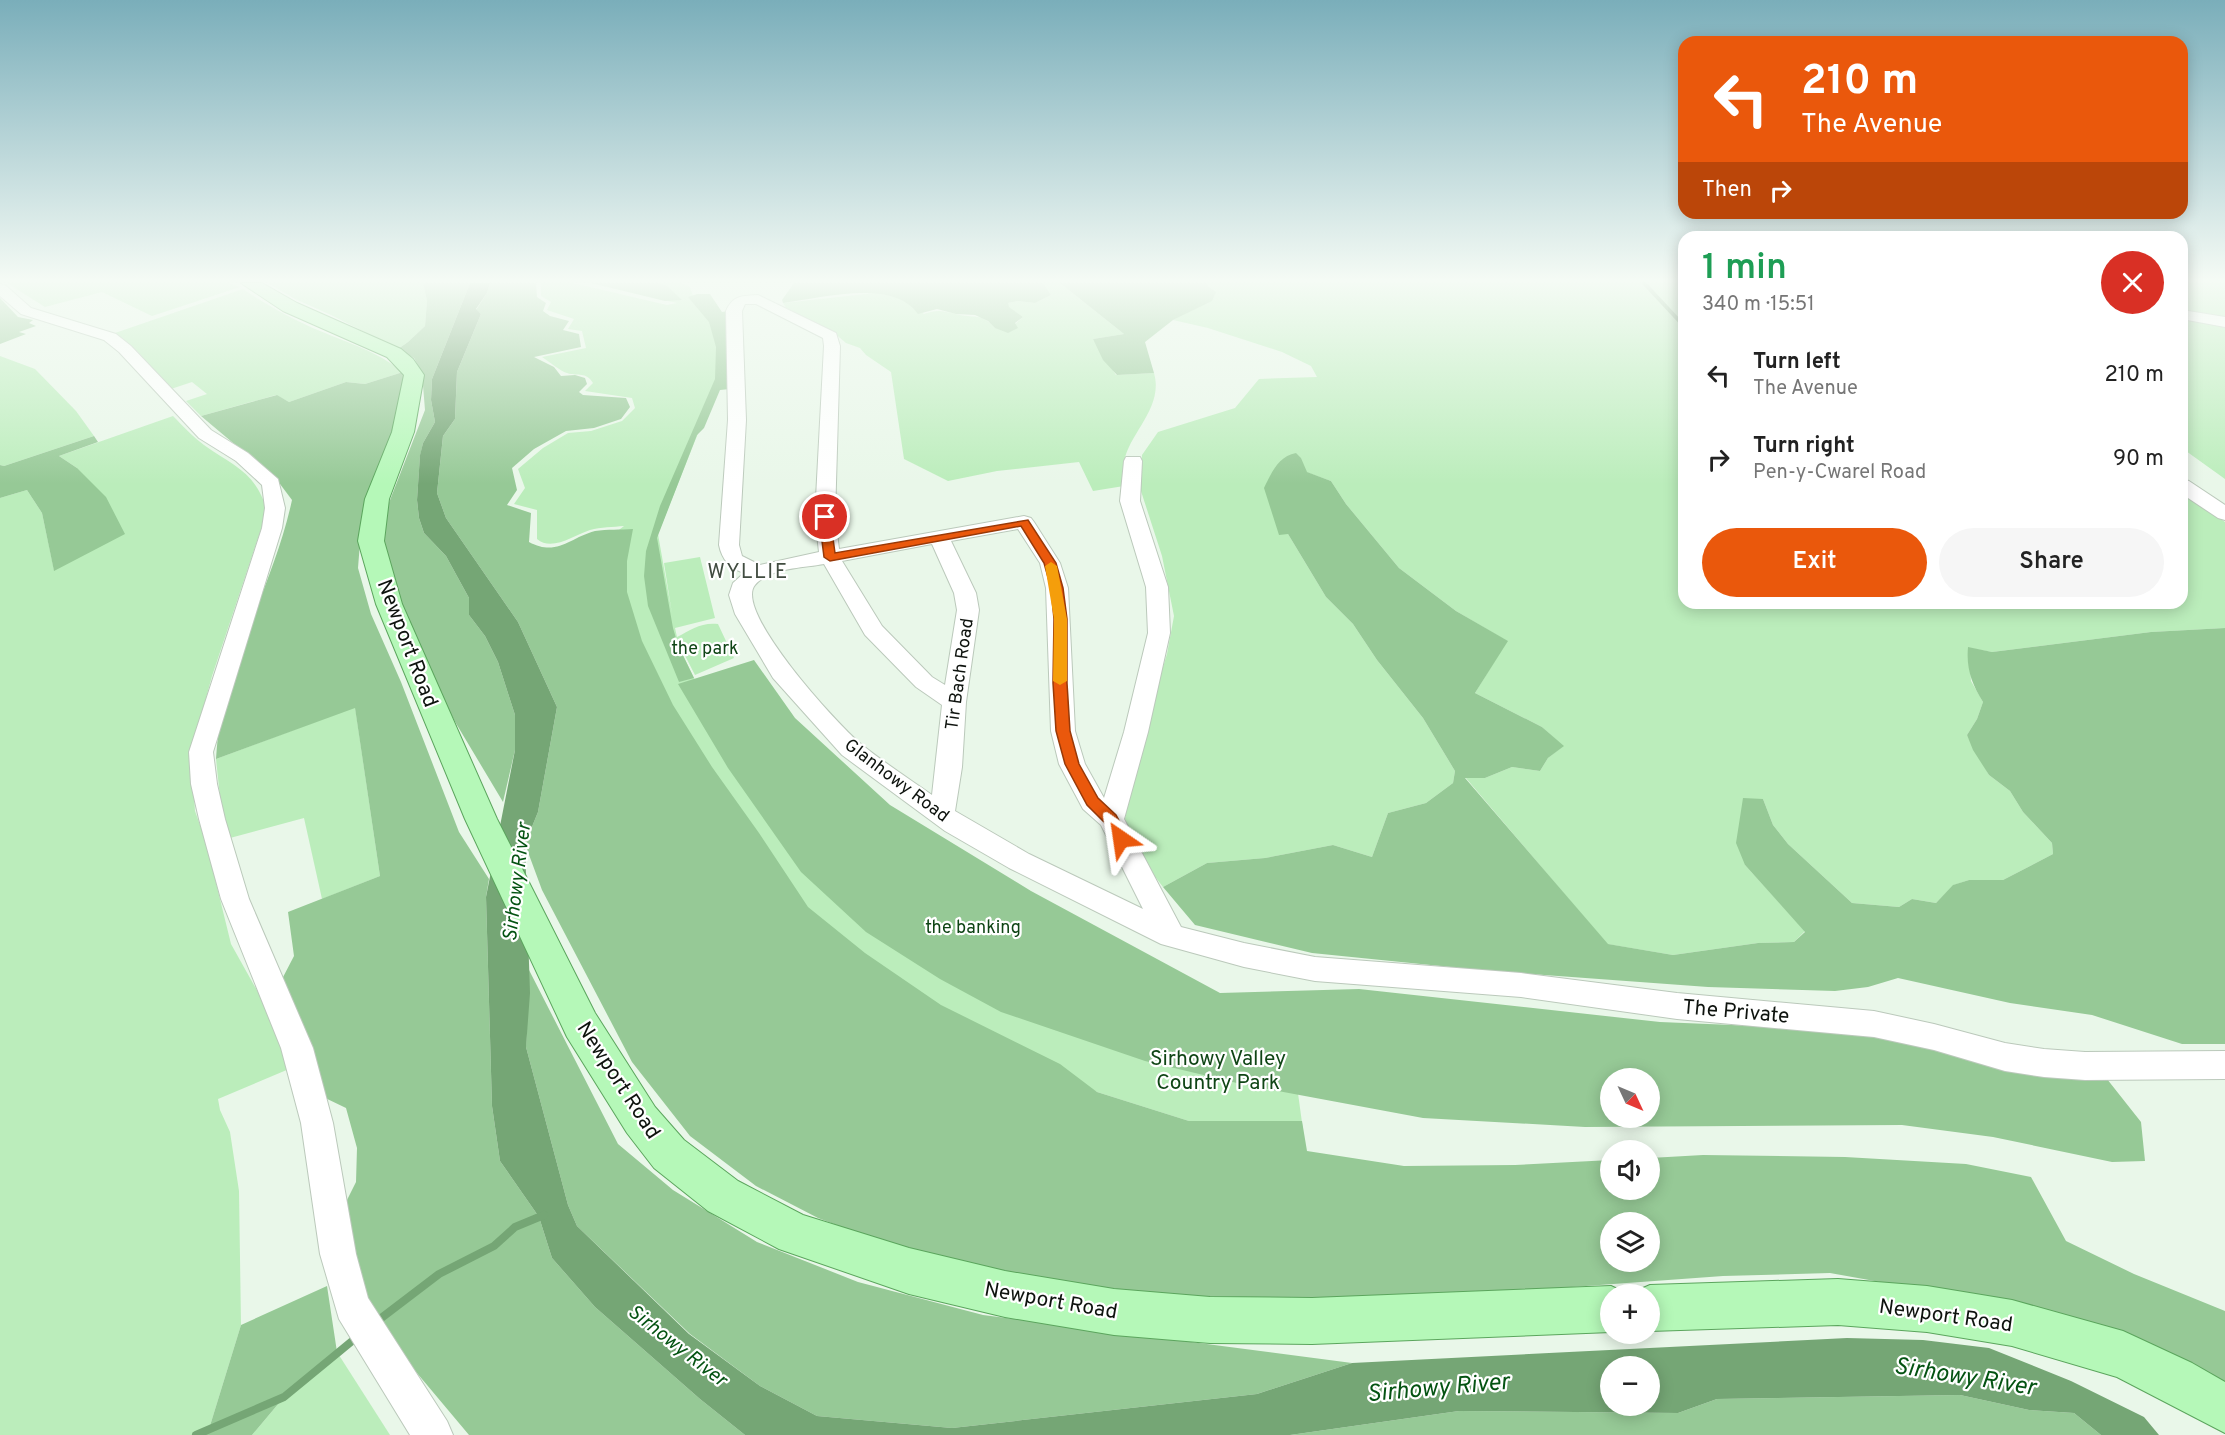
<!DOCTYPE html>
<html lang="en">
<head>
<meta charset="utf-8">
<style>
	body { margin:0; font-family:Overpass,sans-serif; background:#f6f6f6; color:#222; height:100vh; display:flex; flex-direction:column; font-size:22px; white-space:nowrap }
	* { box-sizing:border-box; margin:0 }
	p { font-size:20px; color:#767676 }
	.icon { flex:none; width:33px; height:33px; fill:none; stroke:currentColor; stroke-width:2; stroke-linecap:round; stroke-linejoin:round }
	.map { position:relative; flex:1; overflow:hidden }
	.side { position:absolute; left:1678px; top:231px; width:510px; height:378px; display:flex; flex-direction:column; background:#fff; border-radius:18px; box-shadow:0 3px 15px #0003 }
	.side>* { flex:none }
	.hud { position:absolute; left:1678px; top:36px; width:510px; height:183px; border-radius:18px; box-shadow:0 3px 15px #0003; background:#ea580c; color:#fff; overflow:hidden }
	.needle { width:39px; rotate:134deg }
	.buttons { position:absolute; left:1600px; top:1068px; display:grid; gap:12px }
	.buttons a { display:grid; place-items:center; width:60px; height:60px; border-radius:50%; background:#fff; box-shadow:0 3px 15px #0003; font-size:30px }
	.pin { position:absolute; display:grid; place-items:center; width:51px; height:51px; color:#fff; margin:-26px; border:3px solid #fff; border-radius:50%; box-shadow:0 2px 6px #0007 }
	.me { position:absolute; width:66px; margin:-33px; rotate:328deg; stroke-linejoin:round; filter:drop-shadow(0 0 4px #0008) }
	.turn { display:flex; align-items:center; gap:21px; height:126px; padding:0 24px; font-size:27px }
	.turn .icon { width:78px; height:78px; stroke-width:2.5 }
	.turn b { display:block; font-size:42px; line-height:51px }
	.then { display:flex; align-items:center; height:57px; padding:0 24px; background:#0003; gap:12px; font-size:22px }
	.round { display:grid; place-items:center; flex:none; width:63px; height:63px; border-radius:32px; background:#f6f6f6 }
	.head { display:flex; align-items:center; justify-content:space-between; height:102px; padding:0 24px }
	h1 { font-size:36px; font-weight:600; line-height:45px; color:#1e9e55 }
	.button { display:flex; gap:12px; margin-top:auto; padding:12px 24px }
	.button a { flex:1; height:69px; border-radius:36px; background:#ea580c; color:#fff; font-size:24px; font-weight:600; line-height:69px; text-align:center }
	.button a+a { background:#f6f6f6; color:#222 }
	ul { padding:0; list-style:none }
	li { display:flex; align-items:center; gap:18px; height:84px; padding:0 24px }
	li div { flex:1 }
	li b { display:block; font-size:22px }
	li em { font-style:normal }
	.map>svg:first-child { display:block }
</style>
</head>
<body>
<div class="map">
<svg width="2225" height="1435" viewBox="0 0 2225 1435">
	<rect width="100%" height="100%" fill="#e9f7e9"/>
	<g fill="#bbedbb">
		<polygon points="7,283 229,283 240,287 152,316 102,292 45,307"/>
		<polygon points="268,283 423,283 427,301 425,326 408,342 398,349 331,315 295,299"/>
		<path d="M541 283H573L667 305 677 303 654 298 625 283H682L690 287 695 302 725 315 716 362V388L658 534 672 614 664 563 700 557 715 618 675 628 677 637C691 630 701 622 718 624L734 658 695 675 678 642V645L694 678 752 767 1297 1086 1303 1130 1189 1121 1097 1092 810 942 660 703 606 540 624 526C613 527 601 527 590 530 574 535 552 552 537 539V510L514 504 525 488 518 469 543 448 568 433 591 431 622 421 635 408 632 398 585 391 593 383C586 371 578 377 567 373 562 372 548 361 542 357L586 348 582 331 568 329 574 319 547 310 551 302 541 296Z"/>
		<path d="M1043 283H1060L1124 334 1093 339 1116 375 1154 373C1164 408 1129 433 1124 462 1123 469 1124 478 1124 486L1093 491 1079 462 997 471 948 481 904 459 891 372 866 355 860 348 846 343 833 332 786 308 783 303 875 293 903 298 924 314C937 309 943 311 956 314 974 319 981 312 995 328L1015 324 1023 317 1008 307V303L1018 301 1035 303 1051 295Z"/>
		<polygon points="1208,283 1684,283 1684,603 2182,603 2183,492 2225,522 2225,628 2151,632 1992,652 1969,648 1971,681 1983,702 1977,719 1967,735 1989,775 2010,791 2023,812 2052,843 2053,854 2003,880 1969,880 1954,885 1936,903 1912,899 1899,907 1852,903 1788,844 1773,825 1763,799 1745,865 1805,931 1794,942 1758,943 1673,955 1607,944 1465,777 1485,778 1512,767 1540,771 1548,758 1563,746 1542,727 1475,693 1507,641 1456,611 1399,568 1346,504 1331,481 1306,472 1302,462 1288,534 1326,597 1353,624 1377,660 1423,718 1455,771 1453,783 1426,803 1388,813 1372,857 1333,845 1265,858 1207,863 1163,887 1143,861 1125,819 1131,771 1167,654 1174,616 1162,556 1140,488 1142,455 1158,432 1235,408 1259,379 1317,377 1311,366 1282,352 1208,328 1173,320 1212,300 1206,284"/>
		<polygon points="2183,283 2225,283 2225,320 2183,312"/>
		<path d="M243 289C267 305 294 320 320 331 351 344 376 351 403 372L365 384 346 382 289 402 276 395 201 416 186 401 207 394 192 382 171 389 137 351 115 333Z"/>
		<polygon points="2183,316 2225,325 2225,479 2186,451 2183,452"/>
		<polygon points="0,356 35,369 76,411 94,436 4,466 0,465"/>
		<path d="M173 416C183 426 193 437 204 445 235 467 256 472 267 511L212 676 191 753 195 811 206 842 231 944 264 1003 289 1069 218 1099 220 1110 230 1132 239 1191 241 1325 209 1429 196 1435H0V498L27 490 42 513 54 570 77 468 59 456Z"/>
		<polygon points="355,707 380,876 322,899 304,818 230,838 220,797 216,759"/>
		<polygon points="337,1352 390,1435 252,1435 284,1397"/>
	</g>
	<g fill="#96c996" fill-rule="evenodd">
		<polygon points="423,283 470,283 432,379 431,400 435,422 423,443 420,456 417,500 419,518 424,533 446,556 469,598 469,615 485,636 498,662 515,715 515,750 503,802 454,720 410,630 381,536 385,513 425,410 422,373 414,358 398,349 408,342 425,326 427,301"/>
		<path d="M490 283H536L537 297 546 303 543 311 550 316 569 321 563 330 579 334 581 347 534 357 554 367 561 376 575 375 585 378 587 384 579 392 583 395 626 398 630 407 621 419 594 428 566 431 534 449 512 468 517 490 507 505 531 513 529 542C557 557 569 538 595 531 607 529 621 530 633 529L627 561V592L642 641 673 705 712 767 759 833 808 907 865 953 941 1005 1060 1064 1097 1092 1189 1121H1302L1307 1151 1404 1166 1515 1165 1611 1160V1190H1650V1158L1703 1155 1845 1157 1966 1164 2031 1177 2066 1241 2134 1274 2225 1311V1386L2014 1306 1830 1273 1723 1276 1490 1293 1253 1305 1145 1297 922 1257 818 1218 756 1186 690 1136 632 1062 542 890 525 844 538 812 557 707 518 622 446 518 437 493 443 436 455 419 457 372 481 314 476 310 487 293ZM1611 1222H1650V1262H1611Z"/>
		<polygon points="591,283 659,283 667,286 682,300 665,301"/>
		<path d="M794 283H1043L1051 295 1035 303 1018 301 1008 303 1009 307 1023 317 1015 323 1018 328 1008 333 995 328 988 321 975 315 956 314 937 309 918 314C893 278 821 298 783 303L782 300Z"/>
		<polygon points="1060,283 1208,283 1206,285 1216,292 1212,301 1173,320 1145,342 1154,373 1117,375 1103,360 1093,339 1124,334"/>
		<polygon points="697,294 710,294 722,312 728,311 730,389 720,390 704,428 697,435 657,538 673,628 678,645 694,678 679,682 648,606 644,576 646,551 660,506 715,379 716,347 709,322 688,297"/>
		<polygon points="0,298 18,317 33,320 29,323 36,326 19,332 26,334 0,344"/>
		<path d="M403 372 405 382 402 416 362 517 358 568 371 614 401 682 459 832 489 879 486 897 492 1106 500 1161 539 1217 552 1258 595 1307 700 1399 745 1435H469L375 1323 353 1259 346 1202 356 1182 357 1148 346 1108 319 1095 281 981 294 956 288 912 380 876 355 708 216 759C217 745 218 731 221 718 236 643 276 575 292 500L277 480 201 416 277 395 289 402 346 382 365 384Z"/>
		<polygon points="94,436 98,442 59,456 77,468 106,497 125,534 54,571 42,513 27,490 0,498 0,465 4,466"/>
		<path d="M1296 453 1301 458 1307 472 1331 481 1346 504 1399 568 1456 611 1508 641 1475 693 1542 727 1564 746 1548 758 1540 771 1512 767 1485 778H1465L1608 944 1673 955 1758 943 1794 942 1805 932 1745 865 1736 843 1743 798 1763 799 1773 825 1788 844 1852 903 1899 907 1912 899 1936 903 1953 885 1969 880H2003L2053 854 2052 843 2023 812 2010 791 1989 775 1973 750 1967 735 1977 719 1983 702C1972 684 1966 669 1968 647L1992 652 2151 632 2225 628V1044H2182L2092 1015 2010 1003 1898 978 1868 987 1835 991 1708 987 1490 971 1312 953 1195 925 1163 887 1207 863 1265 858 1333 845 1372 857 1388 813 1426 803 1453 783 1455 771 1423 718 1377 660 1353 624 1326 597 1288 534 1279 535 1264 488C1271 474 1278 456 1296 453Z"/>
		<path d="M754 660 795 718 890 805 1031 891 1220 993 1359 989 1660 1022 1874 1031 2107 1079 2141 1122 2145 1161 2112 1162 1993 1137 1902 1125 1585 1127 1423 1118 1241 1084 1145 1061 1001 1012 940 979 866 932 801 872 728 768 678 684ZM1611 1078H1650V1118H1611Z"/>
		<polygon points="529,970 618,1144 673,1190 757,1242 858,1282 983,1315 1352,1363 1257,1394 952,1428 817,1416 760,1386 690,1334 577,1226 568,1205 526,1047"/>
		<polygon points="327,1286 337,1352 284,1397 252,1435 196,1435 209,1429 241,1325"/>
		<polygon points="1960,1395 2029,1410 2074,1413 2101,1435 1290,1435 1459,1411 1678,1413 1717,1399"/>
	</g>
	<path fill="#75a675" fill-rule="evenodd" d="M470 283H490L487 293 476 309 481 314 457 372 455 419 443 436 437 493 446 518 518 622 557 707 538 812 525 844 530 993 526 1047 568 1205 577 1226 689 1334 760 1386 817 1416 952 1428 1257 1394 1352 1363 1847 1338 1923 1340 1989 1348 2071 1381 2144 1417 2159 1435H2101L2074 1413 2029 1410 1960 1395 1717 1399 1678 1413 1459 1411 1290 1435H745L700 1399 595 1307 552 1258 539 1217 500 1161 492 1106 486 897 515 750V715L498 662 485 636 469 615V598L446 556 424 533 419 518 417 500 420 455 423 443 435 422 431 400 432 379ZM1611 1366H1650V1406H1611Z"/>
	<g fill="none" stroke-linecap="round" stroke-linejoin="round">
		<polyline stroke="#75a675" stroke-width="4" points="1644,283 1684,326"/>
		<g stroke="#75a675" stroke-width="8">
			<polyline points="376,1322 439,1274 494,1246 515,1227 544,1215"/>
			<polyline points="196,1435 284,1397 357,1337"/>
		</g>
		<defs>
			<g id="minor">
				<polygon points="0,284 5,285 31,308 116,334 131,346 211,430 248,453 278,479 285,508 282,528 213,752 217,784 225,819 249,899 313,1048 333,1123 356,1254 368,1298 447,1421 453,1435 410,1435 339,1319 320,1254 301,1123 281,1048 221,899 199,819 191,784 189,752 262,528 265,508 262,485 236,461 199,438 119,352 104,340 21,314 0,296"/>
				<path d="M758 295 836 333 840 346 835 517 839 549 1024 516 1031 518 1034 522 1060 563 1068 588 1075 731 1085 764 1104 798 1124 732 1148 633 1146 587 1120 501 1124 461 1126 457H1140L1142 461 1140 501 1168 587 1170 633 1148 732 1124 819 1181 927 1244 943 1315 957 1521 973 1677 993 1874 1011 1934 1024 2005 1043 2044 1049 2085 1052 2225 1051V1079L2085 1080 2044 1077 2005 1071 1934 1050 1874 1037 1677 1019 1521 997 1315 981 1244 967 1161 944 1009 868 945 831 842 755 773 678 735 614 729 595 733 583 744 573C730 568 722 560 719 545L728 420 726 311C733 295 742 296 758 295ZM756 304 823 338 824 346 815 517 819 552 760 565 742 556 739 545 746 420 742 311 745 304ZM1018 529 1040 563 1046 588 1051 731 1059 764 1083 809 1101 825 1143 909 1029 854 955 811 962 767 966 702 979 610 976 593 951 541ZM932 544 954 593 957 610 945 685 932 677 882 626 842 561ZM824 564 865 635 916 687 942 705 932 795C908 778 883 762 861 744 839 726 733 611 755 585 769 568 803 568 824 564Z"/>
				<polygon points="2182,310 2225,317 2225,327 2182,319"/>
				<polygon points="2182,479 2189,481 2225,505 2225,520 2218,518 2182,494"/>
			</g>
			<g id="major">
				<polygon points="241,283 262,283 297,303 401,349 413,359 424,375 414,432 389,499 384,541 402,604 497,819 595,1013 655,1107 684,1140 738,1181 803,1215 909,1248 1005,1271 1114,1289 1210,1297 1312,1298 1611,1286 1628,1294 1611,1294 1611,1332 1312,1344 1210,1343 1114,1335 1005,1317 909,1294 779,1249 708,1211 654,1168 627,1133 567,1037 465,819 376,604 358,541 365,499 392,432 404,375 387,357 283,311"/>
				<polygon points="1838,1279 1927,1286 2012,1300 2123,1331 2192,1363 2225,1382 2225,1433 2117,1377 2012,1346 1927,1332 1838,1325 1650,1331 1650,1294 1633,1294 1634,1292 1650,1285"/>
			</g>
		</defs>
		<use href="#minor" stroke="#bbc9bb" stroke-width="2"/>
		<use href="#major" stroke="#5ba55d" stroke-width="2"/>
		<use href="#minor" fill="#fff" fill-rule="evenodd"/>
		<use href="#major" fill="#b5f8b8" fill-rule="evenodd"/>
	</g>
	<linearGradient id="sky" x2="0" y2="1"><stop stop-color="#7aaeba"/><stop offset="0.58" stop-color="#f5fbf5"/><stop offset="1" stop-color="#f5fbf5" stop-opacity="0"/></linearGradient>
	<rect width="2225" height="484" fill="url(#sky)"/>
	<polygon fill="#ea580c" stroke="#983908" stroke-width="1.5" points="825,514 830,517 835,553 1028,520 1056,563 1063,588 1067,619 1067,683 1070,731 1079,764 1098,798 1116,815 1129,839 1126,843 1116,843 1105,823 1087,805 1065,764 1056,731 1053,683 1054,619 1051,588 1044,563 1021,526 830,561 824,557 819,517"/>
	<polygon fill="#f59e0b" points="1051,562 1057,566 1067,619 1067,681 1060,685 1053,681 1054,619 1045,566"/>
	<g text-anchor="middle" stroke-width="4.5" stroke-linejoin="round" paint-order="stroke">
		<g font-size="18" fill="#0f4515" stroke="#fff">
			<text x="705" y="654">the park</text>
			<text x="973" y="933">the banking</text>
		</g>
		<g font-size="18" fill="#0e130e" stroke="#fff">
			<text transform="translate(959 674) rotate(-82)" y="6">Tir Bach Road</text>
			<text transform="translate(897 780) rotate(37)" y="6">Glanhowy Road</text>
		</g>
		<g font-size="20" font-style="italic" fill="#045312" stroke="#fff">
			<text transform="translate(516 882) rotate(-83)" y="7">Sirhowy River</text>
			<text transform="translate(678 1345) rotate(38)" y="7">Sirhowy River</text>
		</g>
		<g font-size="21" letter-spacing="1.5" fill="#414c40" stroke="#fff">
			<text x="748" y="578">WYLLIE</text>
		</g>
		<g font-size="21" fill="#0e130e" stroke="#fff">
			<text transform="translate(408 643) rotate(69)" y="7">Newport Road</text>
			<text transform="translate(1736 1011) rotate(5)" y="7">The Private</text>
			<text transform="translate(619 1080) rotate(57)" y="7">Newport Road</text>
			<text transform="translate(1051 1300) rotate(10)" y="7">Newport Road</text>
			<text transform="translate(1946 1315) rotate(8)" y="7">Newport Road</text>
		</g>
		<g font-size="21" fill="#0f4515" stroke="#fff">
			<text x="1218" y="1065">Sirhowy Valley<tspan x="1218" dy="24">Country Park</tspan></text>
		</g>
		<g font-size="24" font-style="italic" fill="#045312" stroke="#fff">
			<text transform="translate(1965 1376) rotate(9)" y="8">Sirhowy River</text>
			<text transform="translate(1438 1387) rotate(-5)" y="8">Sirhowy River</text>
		</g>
	</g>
</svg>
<div class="buttons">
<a><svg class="needle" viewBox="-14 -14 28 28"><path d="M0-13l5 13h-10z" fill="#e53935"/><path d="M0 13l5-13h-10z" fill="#767676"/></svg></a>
<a><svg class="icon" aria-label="sound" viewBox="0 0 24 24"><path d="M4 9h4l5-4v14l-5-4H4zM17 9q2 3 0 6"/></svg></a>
<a><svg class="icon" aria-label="layers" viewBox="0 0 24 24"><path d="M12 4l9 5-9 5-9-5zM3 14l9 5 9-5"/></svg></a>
<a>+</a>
<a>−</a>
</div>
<div class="pin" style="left:825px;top:517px;background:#d93025"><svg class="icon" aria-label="arrive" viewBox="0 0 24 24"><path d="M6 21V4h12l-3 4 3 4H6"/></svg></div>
<svg class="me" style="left:1121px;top:839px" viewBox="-20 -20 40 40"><path d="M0-17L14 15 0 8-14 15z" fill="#ea580c" stroke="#fff" stroke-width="4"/></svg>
<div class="hud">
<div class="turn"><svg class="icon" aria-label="left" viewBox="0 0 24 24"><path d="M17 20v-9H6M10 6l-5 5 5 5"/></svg><div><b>210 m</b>The Avenue</div></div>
<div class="then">Then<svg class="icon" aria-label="right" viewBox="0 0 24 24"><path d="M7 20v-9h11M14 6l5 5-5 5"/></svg></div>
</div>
<section class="side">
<div class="head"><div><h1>1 min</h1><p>340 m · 15:51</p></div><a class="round" style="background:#d93025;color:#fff"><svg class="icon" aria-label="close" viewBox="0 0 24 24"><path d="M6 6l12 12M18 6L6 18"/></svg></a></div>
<ul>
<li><svg class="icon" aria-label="left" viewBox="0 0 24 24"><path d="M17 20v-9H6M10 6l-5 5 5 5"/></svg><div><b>Turn left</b><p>The Avenue</p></div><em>210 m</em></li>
<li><svg class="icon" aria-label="right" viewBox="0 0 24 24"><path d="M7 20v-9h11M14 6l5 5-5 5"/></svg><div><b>Turn right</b><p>Pen-y-Cwarel Road</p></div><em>90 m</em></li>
</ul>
<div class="button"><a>Exit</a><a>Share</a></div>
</section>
</div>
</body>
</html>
